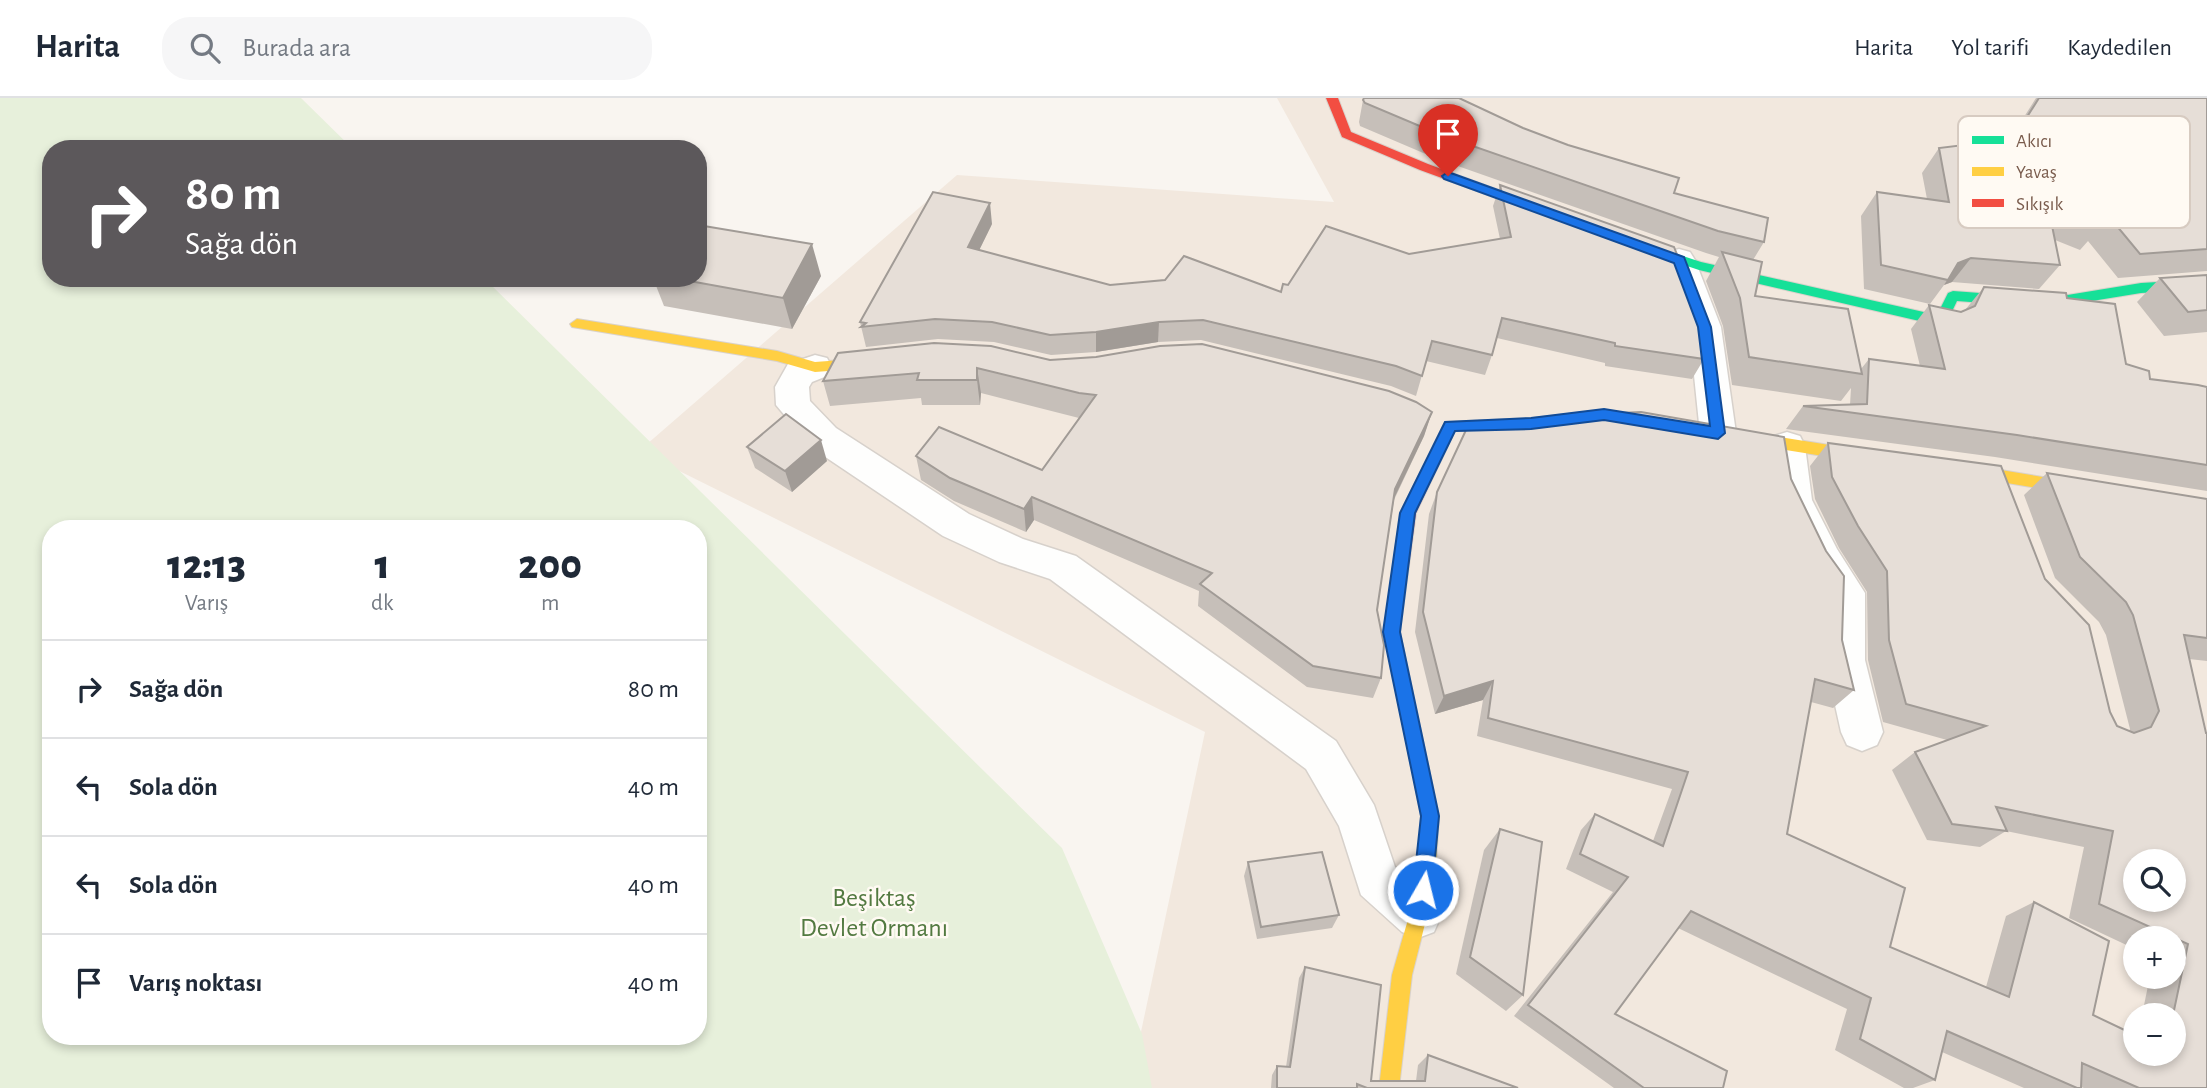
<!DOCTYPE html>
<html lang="tr">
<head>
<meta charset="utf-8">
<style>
	body { margin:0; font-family:"Alegreya Sans",sans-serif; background:#f6f6f7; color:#1f2937; height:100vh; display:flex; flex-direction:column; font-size:26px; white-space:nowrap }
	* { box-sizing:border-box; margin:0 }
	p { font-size:23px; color:#747a83 }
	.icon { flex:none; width:38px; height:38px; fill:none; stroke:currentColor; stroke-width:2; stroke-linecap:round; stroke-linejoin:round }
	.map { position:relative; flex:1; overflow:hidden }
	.drawer { position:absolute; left:42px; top:422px; width:665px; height:525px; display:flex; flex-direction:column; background:#fff; border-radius:28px; box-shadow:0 4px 10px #0003 }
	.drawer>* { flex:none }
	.hud { position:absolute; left:42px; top:42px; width:665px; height:147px; border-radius:28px; box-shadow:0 4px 10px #0003; background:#5c585b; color:#fff; overflow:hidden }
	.fabs { position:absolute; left:2123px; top:751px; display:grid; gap:14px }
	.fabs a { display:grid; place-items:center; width:63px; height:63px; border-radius:50%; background:#fff; box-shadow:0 4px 10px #0003; font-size:35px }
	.pin { position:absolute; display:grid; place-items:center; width:60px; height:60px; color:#fff; margin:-72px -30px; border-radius:50% 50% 50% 0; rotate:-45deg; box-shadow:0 0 7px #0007 }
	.pin .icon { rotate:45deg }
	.me { position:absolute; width:77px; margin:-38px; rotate:8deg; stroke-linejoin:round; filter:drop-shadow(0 0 5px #0008) }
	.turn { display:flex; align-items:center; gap:24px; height:147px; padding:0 28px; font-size:32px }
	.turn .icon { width:91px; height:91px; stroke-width:2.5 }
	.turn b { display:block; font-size:49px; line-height:60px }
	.eta { display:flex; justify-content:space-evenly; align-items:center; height:119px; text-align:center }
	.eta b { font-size:42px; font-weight:800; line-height:49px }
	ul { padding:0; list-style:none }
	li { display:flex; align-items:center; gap:21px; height:98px; padding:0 28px; border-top:2px solid #e0e1e3 }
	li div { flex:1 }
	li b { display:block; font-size:26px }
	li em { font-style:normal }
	header { display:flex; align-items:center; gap:42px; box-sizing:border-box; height:98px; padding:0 35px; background:#fff; border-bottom:2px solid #e0e1e3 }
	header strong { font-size:33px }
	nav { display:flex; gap:38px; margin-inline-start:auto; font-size:24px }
	.search { width:490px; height:63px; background:#f6f6f7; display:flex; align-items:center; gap:18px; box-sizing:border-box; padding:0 24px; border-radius:28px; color:#747a83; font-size:26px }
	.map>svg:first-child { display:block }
</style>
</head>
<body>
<header>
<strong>Harita</strong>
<div class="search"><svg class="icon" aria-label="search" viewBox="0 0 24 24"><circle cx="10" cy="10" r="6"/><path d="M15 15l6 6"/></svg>Burada ara</div>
<nav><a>Harita</a><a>Yol tarifi</a><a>Kaydedilen</a></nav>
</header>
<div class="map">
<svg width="2207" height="990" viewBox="0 0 2207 990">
	<rect width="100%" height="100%" fill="#f9f5f0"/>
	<path fill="#f2e8de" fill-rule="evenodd" d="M1277 0H2207V990H1129L1205 634 639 353 957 77 1334 104ZM2135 763H2174V802H2135ZM2135 840H2174V878H2135ZM2135 917H2174V956H2135Z"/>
	<path fill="#e7f0db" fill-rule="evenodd" d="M0 0H301L353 51H51V180H484L1062 750 1142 936 1152 990H0ZM51 430H698V938H51Z"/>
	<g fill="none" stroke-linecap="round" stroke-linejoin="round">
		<defs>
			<g id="street">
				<polygon points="1679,151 1690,154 1695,162 1721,229 1736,335 1730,345 1718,348 1706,345 1700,335 1689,229 1663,162 1668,154"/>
				<polygon points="815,257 827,260 832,269 827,278 812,284 809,289 810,303 836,330 969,416 1023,441 1076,458 1336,643 1374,707 1395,769 1434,802 1441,818 1434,834 1418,840 1402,834 1361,797 1339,728 1306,671 1050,481 999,464 943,438 812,350 776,307 775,289 788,266"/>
				<polygon points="1787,334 1800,338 1805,348 1812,402 1837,451 1865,495 1865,562 1883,634 1877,647 1862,653 1847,647 1841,634 1825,562 1827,498 1810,473 1776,402 1769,348 1774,338"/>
			</g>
			<polygon id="fast" points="1629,140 1701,164 1937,217 1948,195 1953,193 2049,200 2141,185 2207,181 2207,191 2141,195 2049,210 1957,203 1946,226 1941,228 1699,172 1624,147 1623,144"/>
			<g id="slow">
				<polygon points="577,221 777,253 815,264 882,259 889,264 882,269 815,274 777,263 572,229 570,226"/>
				<polygon points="1735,332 1873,354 1880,360 1873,366 1735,344 1728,338"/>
				<polygon points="1953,364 2091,387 2098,393 2091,399 1953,376 1946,370"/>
				<polygon points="1401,461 1406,462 1409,467 1400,534 1439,718 1436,766 1427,818 1412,877 1399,990 1379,990 1392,877 1409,818 1418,766 1421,718 1384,534 1393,467 1396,462"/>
			</g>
			<g id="jam">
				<polygon points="1326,0 1338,0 1351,34 1428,66 1550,111 1552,114 1546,118 1542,117 1420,72 1342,39"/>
				<polygon points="1604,312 1648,319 1655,324 1648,329 1604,322 1531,330 1455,333 1416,415 1409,467 1406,472 1396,472 1393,467 1400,415 1445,324 1531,320"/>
			</g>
		</defs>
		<use href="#street" stroke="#d7d1cb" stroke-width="3"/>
		<use href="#fast" stroke="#d9d2cb" stroke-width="2"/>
		<use href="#slow" stroke="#d9d2cb" stroke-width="2"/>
		<use href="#jam" stroke="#d9d2cb" stroke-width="2"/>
		<use href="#street" fill="#fefefd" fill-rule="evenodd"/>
		<use href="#fast" fill="#16e098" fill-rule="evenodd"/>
		<use href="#slow" fill="#ffcf43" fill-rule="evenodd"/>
		<use href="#jam" fill="#f24e42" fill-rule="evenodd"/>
	</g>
	<g fill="#c6bfb9">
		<polygon points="2036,0 2207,0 2207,173 2118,180 2088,143 2080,152 2055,142 2060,167 2039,191 1952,184 1944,187 1930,206 1864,191 1861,118 1877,94 1927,101 1922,75 1939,50 2010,41"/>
		<polygon points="1363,2 1523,30 1674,95 1764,144 1753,162 1755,198 1861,271 1869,261 1920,268 1911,231 1929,207 1961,214 1965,212 1984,189 2067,200 2126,266 2150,281 2207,289 2207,393 1995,359 1786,331 1803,308 1850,307 1851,290 1841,303 1732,287 1723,228 1706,183 1719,159 1706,155 1435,60 1360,28 1359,24"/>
		<polygon points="1500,87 1704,261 1692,281 1605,268 1605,265 1497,240 1492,257 1485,277 1426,263 1416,298 1391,288 1201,242 1158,244 1096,254 1051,257 994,244 938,241 866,249 860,224 992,126 979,152 1110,187 1281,194 1288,187 1409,156 1500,141 1493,108"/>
		<polygon points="2207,177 2207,234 2164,238 2137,204 2160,180"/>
		<polygon points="821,178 792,231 664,208 653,180"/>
		<polygon points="1050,262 1432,314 1424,338 1394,402 1377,512 1381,580 1373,600 1307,589 1198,508 1199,493 1034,422 1026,434 954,403 921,382 916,358 1042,372 1079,320 981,295 980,307 922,307 921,300 830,308 823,283"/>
		<polygon points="1597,316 1791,381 1842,542 1854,592 1833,610 1811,604 1787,736 1890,849 1986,889 2006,818 2034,804 2093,917 2174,956 2174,917 2142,917 2150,878 2174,878 2174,840 2135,840 2135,851 2069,820 2084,749 2006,733 1980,749 1927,742 1892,672 1915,654 1947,642 1883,624 1868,562 1867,494 1839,450 1815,401 1810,368 1828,345 2045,481 2117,628 2129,633 2130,631 2106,537 2099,524 2055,480 2024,397 2047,375 2207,401 2207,563 2189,561 2207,990 2084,990 2081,989 2081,990 2024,990 1942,954 1935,982 1913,990 1904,990 1835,952 1847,911 1678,830 1615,916 1723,990 1614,990 1514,918 1613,794 1566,771 1581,732 1595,716 1653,743 1672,691 1477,638 1483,602 1435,616 1415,534 1429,416 1437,394 1594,321"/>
		<polygon points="747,349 827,363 792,394 755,370"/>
		<polygon points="1500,731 1523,897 1506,913 1456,876 1484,752"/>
		<polygon points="1248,764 1339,817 1332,830 1257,841 1244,778"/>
		<polygon points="1305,869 1371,983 1416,983 1418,967 1428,957 1518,990 1271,990 1272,977 1277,968 1286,969 1299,880"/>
	</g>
	<g fill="#a19b96">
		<polygon points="990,105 992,126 971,169 968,149"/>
		<polygon points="812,146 821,178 792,231 783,200"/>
		<polygon points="1971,160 1952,184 1944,187 1958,165"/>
		<polygon points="1159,224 1158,244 1096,254 1096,234"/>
		<polygon points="977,270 981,295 980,307 977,282"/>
		<polygon points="1432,314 1424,338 1387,415 1395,391"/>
		<polygon points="821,342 827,363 792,394 785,373"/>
		<polygon points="1032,399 1034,422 1026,434 1024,411"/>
		<polygon points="1493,583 1483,602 1435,616 1444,598"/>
	</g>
	<g fill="#e6ded7" stroke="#a19b96" stroke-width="2" fill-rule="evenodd">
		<polygon points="1364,0 1459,0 1523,30 1568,47 1679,80 1674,95 1768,120 1764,144 1718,133 1441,37 1365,5 1363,2"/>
		<polygon points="2039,0 2207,0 2207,151 2140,156 2097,104 2101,128 2048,108 2060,167 1971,160 1958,165 1948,182 1881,167 1877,94 1949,104 1939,50 2013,41"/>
		<polygon points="1500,87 1674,149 1698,209 1704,261 1615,248 1615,245 1502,220 1492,257 1432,243 1422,278 1396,268 1203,222 1159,224 1096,234 1050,237 992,224 935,221 861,229 866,225 860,224 933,94 990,105 968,149 1110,187 1165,182 1184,158 1281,194 1283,186 1288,187 1326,128 1409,156 1511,139"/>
		<polygon points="698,127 812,146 783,200 673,180 698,180"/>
		<polygon points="1722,154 1762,164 1755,198 1848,211 1862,276 1749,259 1740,200"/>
		<polygon points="2207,177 2207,212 2188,214 2160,180"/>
		<polygon points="1984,189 2066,195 2067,200 2115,206 2126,266 2149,273 2150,281 2198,287 2207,289 2207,367 2017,337 1803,308 1867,306 1869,261 1945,271 1929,207 1961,214 1975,208"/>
		<polygon points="934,245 991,248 1050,262 1096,259 1160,248 1202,246 1389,293 1416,304 1432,314 1395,391 1377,512 1384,547 1381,580 1313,568 1200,486 1212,475 1032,399 1024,411 950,380 916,358 939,329 1042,372 1096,297 1079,295 977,270 977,282 917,282 919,275 823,283 838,255"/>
		<path d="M1641 314 1784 339 1791 381 1826 453 1844 478 1842 542 1854 592 1815 581 1787 736 1905 790 1890 849 2009 899 2034 804 2109 843 2093 917 2135 937V956H2174L2173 917 2188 846 2099 806 2113 733 1996 709 2007 733 1952 726 1915 654 1986 628 1906 606 1889 542 1887 473 1858 428 1832 379 1828 345 2001 368 2045 481 2089 527 2110 614 2117 628 2134 635 2151 629 2159 613 2133 517 2126 504 2080 459 2047 375 2207 401V540L2184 537 2206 635H2207V990H2139L2082 965 2081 990H2077L1947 933 1935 982 1860 941 1871 900 1691 813 1615 916 1727 973 1723 990H1644L1528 907 1628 779 1580 756 1595 716 1663 748 1688 674 1488 620 1493 583 1444 598 1423 514 1437 394 1466 332 1599 321 1597 316ZM2135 763H2174V802H2135Z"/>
		<polygon points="786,316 821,342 785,373 747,349"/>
		<polygon points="1500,731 1542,744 1523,897 1470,859"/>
		<polygon points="1322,754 1339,817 1261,829 1248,764"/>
		<polygon points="1305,869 1381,887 1371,983 1425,983 1428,957 1518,990 1367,990 1357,986 1357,990 1277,990 1277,968 1290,969"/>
	</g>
	<polygon fill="#1a73e8" stroke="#114b97" stroke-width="2" points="1448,74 1684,159 1711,229 1725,335 1718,341 1604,322 1531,331 1455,333 1415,415 1400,534 1439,718 1432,792 1429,798 1423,801 1416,798 1413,792 1421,718 1383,534 1400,415 1445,324 1531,320 1604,311 1710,328 1698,229 1674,165 1444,81 1442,78"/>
	<g text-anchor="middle" stroke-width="5" stroke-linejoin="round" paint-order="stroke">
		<g font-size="26" fill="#537a41" stroke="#fffaf3">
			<text x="874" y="808">Beşiktaş<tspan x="874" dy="30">Devlet Ormanı</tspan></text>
		</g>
	</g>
	<rect x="1958" y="18" width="232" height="112" rx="10" fill="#fffaf3" stroke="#d7cbc1" stroke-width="2"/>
	<rect x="1972" y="38" width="32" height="8" fill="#16e098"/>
	<rect x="1972" y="69" width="32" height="9" fill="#ffcf43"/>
	<rect x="1972" y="101" width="32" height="8" fill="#f24e42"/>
	<g font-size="19" fill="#7a5c4d">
		<text x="2016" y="49">Akıcı</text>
		<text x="2016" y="80">Yavaş</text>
		<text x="2016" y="112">Sıkışık</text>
	</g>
</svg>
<div class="fabs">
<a><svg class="icon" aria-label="search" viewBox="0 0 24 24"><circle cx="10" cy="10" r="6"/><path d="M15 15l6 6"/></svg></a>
<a>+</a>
<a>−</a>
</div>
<div class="pin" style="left:1448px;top:78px;background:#d93025"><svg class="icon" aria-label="arrive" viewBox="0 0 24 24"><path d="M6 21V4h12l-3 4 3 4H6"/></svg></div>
<svg class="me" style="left:1423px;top:792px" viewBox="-20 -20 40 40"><circle r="17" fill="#1a73e8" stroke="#fff" stroke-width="3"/><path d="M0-11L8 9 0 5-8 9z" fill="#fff"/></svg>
<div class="hud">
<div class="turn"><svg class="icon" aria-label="right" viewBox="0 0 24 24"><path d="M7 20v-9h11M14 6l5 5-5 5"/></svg><div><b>80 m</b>Sağa dön</div></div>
</div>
<section class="drawer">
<div class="eta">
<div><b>12:13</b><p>Varış</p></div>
<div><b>1</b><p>dk</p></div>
<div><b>200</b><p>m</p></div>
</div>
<ul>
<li><svg class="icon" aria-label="right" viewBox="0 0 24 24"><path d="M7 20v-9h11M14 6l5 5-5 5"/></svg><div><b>Sağa dön</b></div><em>80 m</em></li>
<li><svg class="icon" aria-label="left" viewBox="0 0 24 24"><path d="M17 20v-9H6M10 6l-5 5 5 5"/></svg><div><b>Sola dön</b></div><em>40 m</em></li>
<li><svg class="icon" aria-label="left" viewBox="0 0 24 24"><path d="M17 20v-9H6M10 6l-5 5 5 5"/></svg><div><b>Sola dön</b></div><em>40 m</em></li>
<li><svg class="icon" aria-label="arrive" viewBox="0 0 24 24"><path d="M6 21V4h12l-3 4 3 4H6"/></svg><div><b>Varış noktası</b></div><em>40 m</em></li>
</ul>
</section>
</div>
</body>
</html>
